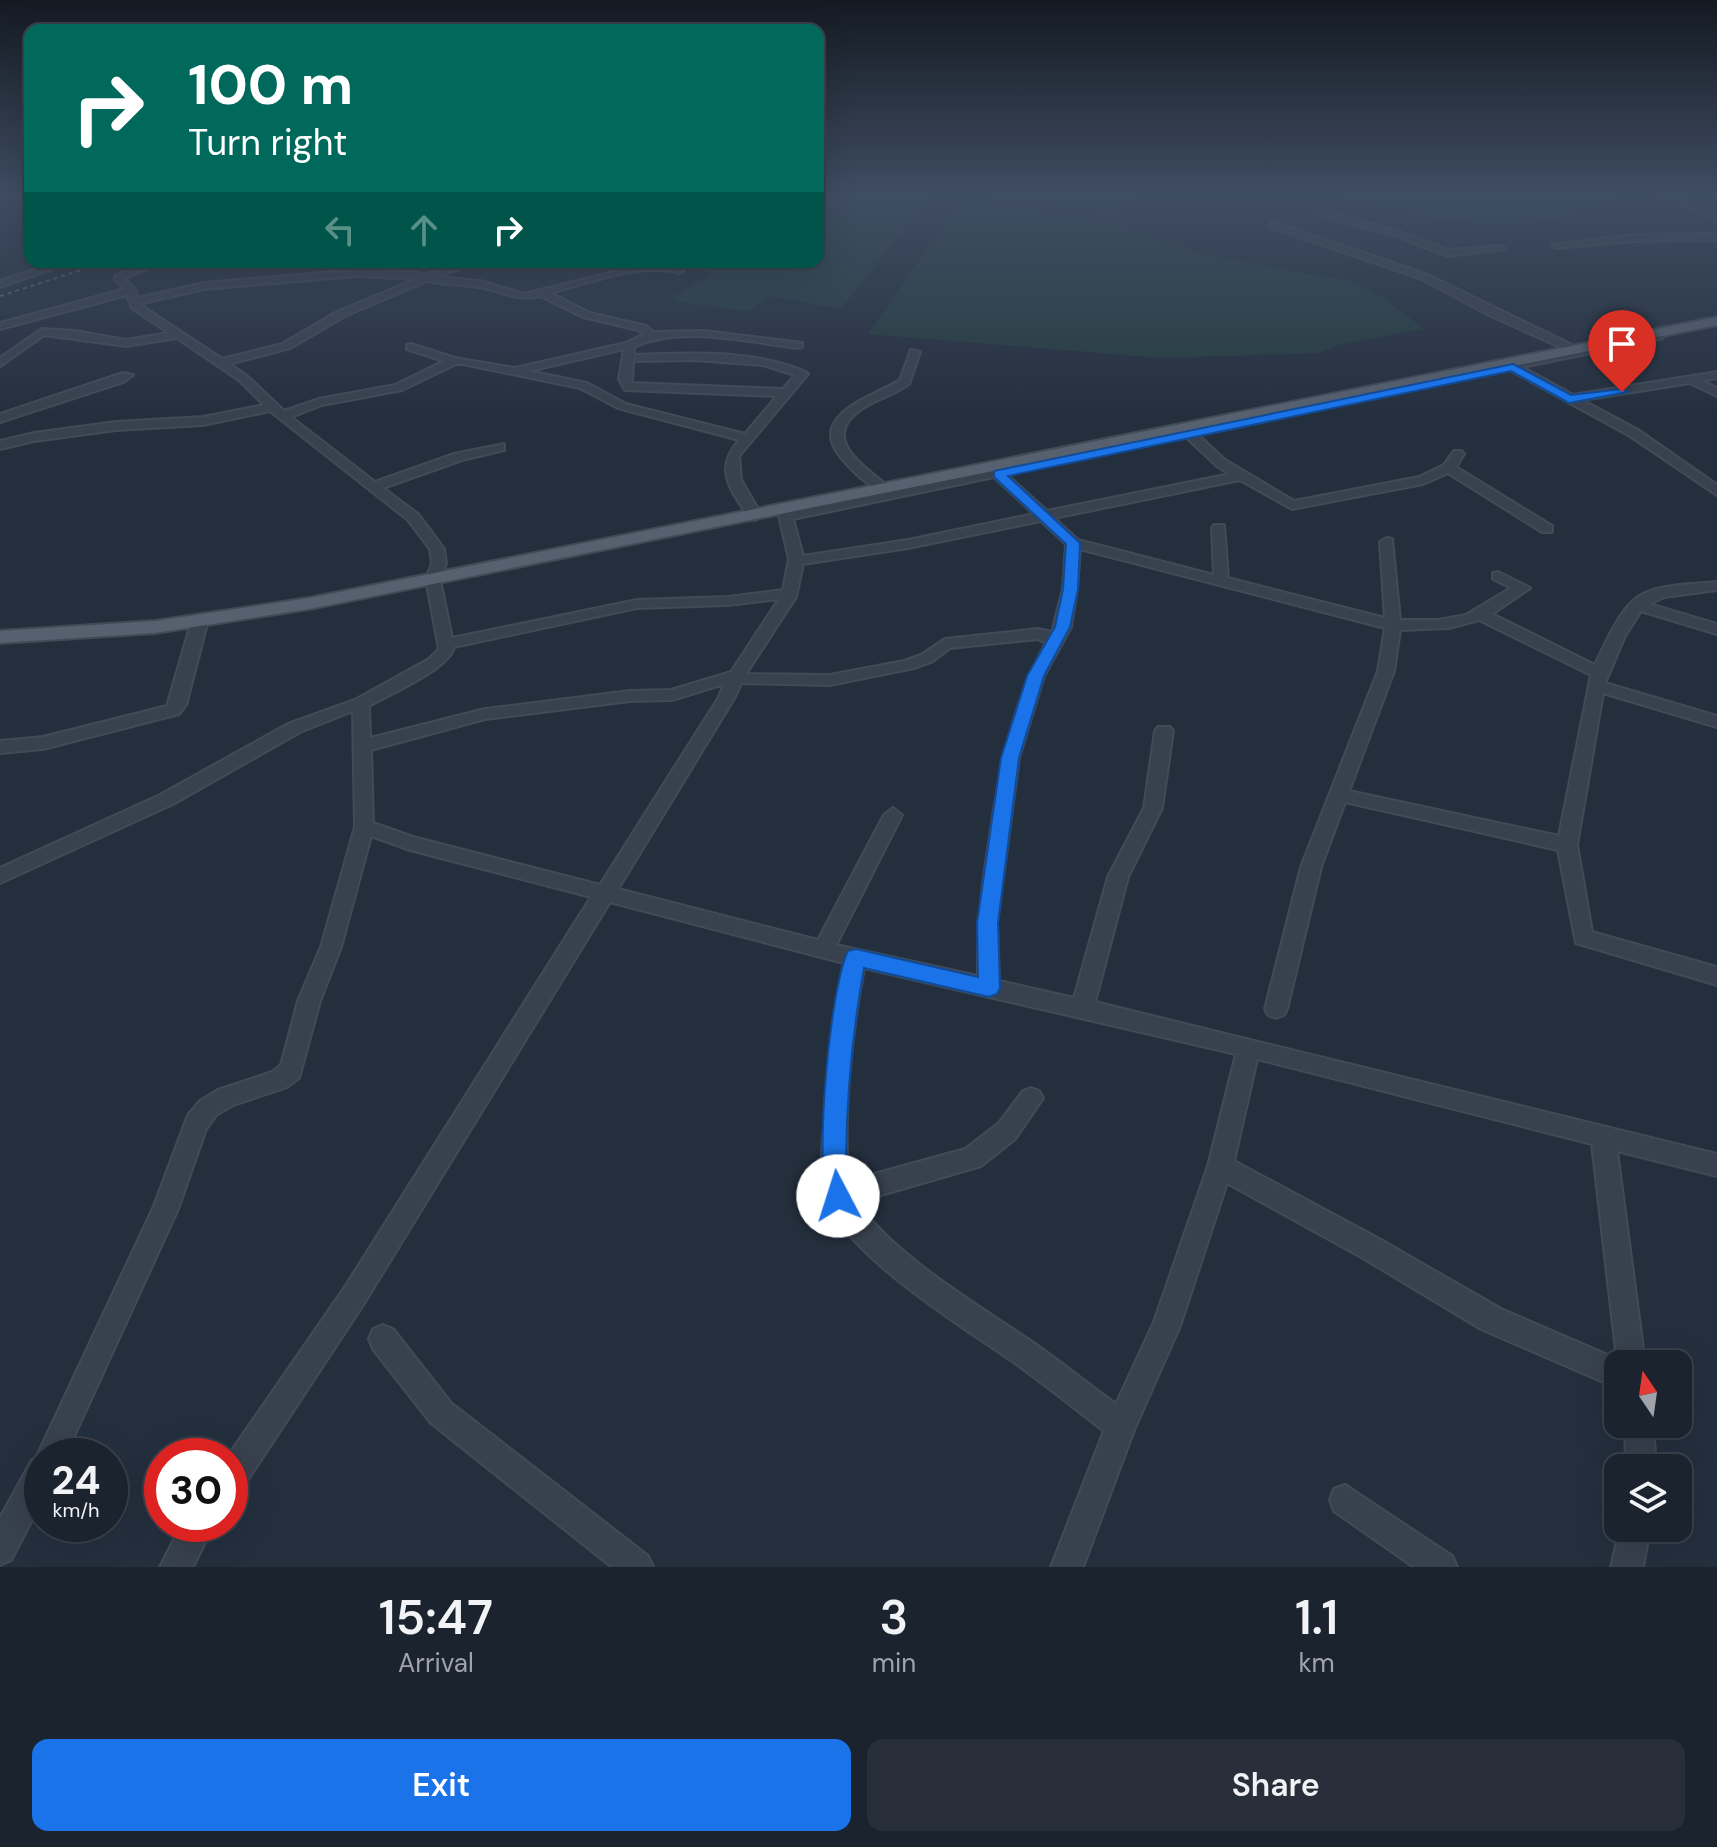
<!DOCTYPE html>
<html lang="en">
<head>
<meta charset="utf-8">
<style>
	body { margin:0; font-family:"DM Sans",sans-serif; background:#282f3a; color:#f1f3f6; height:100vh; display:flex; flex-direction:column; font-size:30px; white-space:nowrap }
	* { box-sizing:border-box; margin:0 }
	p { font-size:26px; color:#a0a4aa }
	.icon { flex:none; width:44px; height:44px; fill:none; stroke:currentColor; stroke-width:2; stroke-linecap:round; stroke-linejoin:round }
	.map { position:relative; height:1567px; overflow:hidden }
	.sheet { display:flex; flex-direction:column; background:#1b232e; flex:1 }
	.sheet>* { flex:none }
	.banner { position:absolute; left:24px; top:24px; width:800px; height:244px; border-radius:16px; box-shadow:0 8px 32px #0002,0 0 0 2px #39404a; background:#00695c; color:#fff; overflow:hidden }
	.needle { width:52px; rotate:347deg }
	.fabs { position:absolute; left:1604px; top:1350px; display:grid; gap:16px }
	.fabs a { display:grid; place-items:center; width:88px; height:88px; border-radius:16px; background:#1b232e; box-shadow:0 8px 32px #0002,0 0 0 2px #39404a; font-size:40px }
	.speed { position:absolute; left:24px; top:1438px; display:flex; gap:16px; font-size:40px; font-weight:700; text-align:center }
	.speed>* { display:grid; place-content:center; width:104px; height:104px; border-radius:50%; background:#1b232e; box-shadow:0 8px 32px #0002,0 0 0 2px #39404a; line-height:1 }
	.speed small { font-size:20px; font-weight:400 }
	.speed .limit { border:12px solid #d22; background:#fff; color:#111 }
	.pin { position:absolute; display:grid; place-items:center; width:68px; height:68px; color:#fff; margin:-82px -34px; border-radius:50% 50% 50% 0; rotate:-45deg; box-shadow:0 0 8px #0007 }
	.pin .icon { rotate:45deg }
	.me { position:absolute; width:88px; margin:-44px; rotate:355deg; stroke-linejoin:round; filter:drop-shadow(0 0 6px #0008) }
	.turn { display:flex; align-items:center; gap:28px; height:168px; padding:0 32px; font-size:36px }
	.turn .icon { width:104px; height:104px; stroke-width:2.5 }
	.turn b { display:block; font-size:56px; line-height:68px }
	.lanes { display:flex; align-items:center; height:76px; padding:0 32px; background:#0003; justify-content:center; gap:40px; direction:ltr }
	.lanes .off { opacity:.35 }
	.eta { display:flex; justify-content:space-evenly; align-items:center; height:136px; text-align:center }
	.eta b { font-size:48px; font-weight:600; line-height:56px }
	.primary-button { display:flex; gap:16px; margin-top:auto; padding:16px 32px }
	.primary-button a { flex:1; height:92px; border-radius:16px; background:#1a73e8; color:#fff; font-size:32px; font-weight:600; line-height:92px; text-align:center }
	.primary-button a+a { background:#282f3a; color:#f1f3f6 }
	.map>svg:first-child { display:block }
</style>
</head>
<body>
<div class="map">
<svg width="1717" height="1567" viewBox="0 0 1717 1567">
	<rect width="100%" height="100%" fill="#242f3e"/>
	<g fill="#263c3f">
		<polygon points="818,194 930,196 841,309 768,296 748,311 679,302 673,297 712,274 689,262 818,262"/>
		<polygon points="974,194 1138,194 1119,205 1116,216"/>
		<path d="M1332 194H1620C1525 248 1431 218 1332 194Z"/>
		<polygon points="960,200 1119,225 1200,254 1349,281 1383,297 1424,329 1338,345 1320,353 1161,358 868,334"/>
	</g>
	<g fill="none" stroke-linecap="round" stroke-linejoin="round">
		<defs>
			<g id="minor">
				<polygon points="1655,194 1667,194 1717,215 1717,221"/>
				<polygon points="1316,209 1404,233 1448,250 1502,246 1506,249 1447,256 1398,237 1313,213"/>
				<path d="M1271 221 1428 275 1580 349 1663 334V338L1659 339 1522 367 1573 395 1717 372V378L1702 381 1717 388V396L1690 383 1582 400 1638 430 1717 485V495L1630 436 1510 370 1198 435 1225 460 1294 501 1419 477 1444 465 1454 451H1462L1464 454 1456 467 1552 526V532H1542L1448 473 1423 484 1292 509 1240 480 1054 518 1078 540 1214 575 1212 528 1214 525H1224L1228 578 1385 618 1380 542 1387 538 1392 539 1400 620H1438L1466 615 1511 588 1493 579V573L1498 572 1530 588 1492 614 1595 665C1605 644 1617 616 1633 601 1652 583 1692 585 1717 582V590L1664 597 1649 604 1717 624V634L1641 611 1625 636 1605 683 1717 716V727L1603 693 1577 845 1592 932 1717 967V985L1576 943 1558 850 1345 802 1321 867 1287 1009 1284 1015 1276 1018 1268 1015 1265 1009 1301 867 1378 671 1385 628 1080 549 1077 589 1071 627 1044 676 1019 758 997 923 999 981 1074 998 1108 877 1144 808 1155 731 1158 727H1170L1173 731 1162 808 1128 877 1095 1002 1717 1154V1176L1617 1151 1645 1364H1618V1388L1608 1384 1481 1329 1363 1258 1227 1183 1180 1326 1134 1430 1083 1567H1051L1104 1431C1074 1408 1044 1384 1012 1361 963 1327 846 1255 827 1199 818 1173 823 1141 825 1114 829 1063 834 1013 844 963L610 902 363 1305 241 1490 230 1494 228 1456 345 1287 591 897 410 850 371 836 341 947 320 1001 299 1078 287 1087 233 1105 216 1115 206 1129 178 1209 65 1456H42V1501L11 1560 0 1565V1518L32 1460 36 1458 154 1206 188 1115 200 1101 218 1090 272 1072 281 1065 298 1001 321 947 355 827 353 711 300 732 173 804 0 883V868L160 795 288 724 355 700 429 659 439 649 426 580 432 563 430 549 408 520 270 411 203 425 116 430 34 441 0 449V441L34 433 116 422 203 417 264 405 239 380 177 338 126 346 44 335 0 366V358L42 329 75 331 126 340 169 333 132 308 127 295 0 329V323L125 289 115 280V276L148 262H161L124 279 134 288 138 298 204 283 358 270 409 271 425 275 465 262H481L435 277 480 281 524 294 650 263H669L684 270 679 273C643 261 587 284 550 293L590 313 646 326 653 332 704 331 802 343V347L798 348C746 342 682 325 634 347V355C692 353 751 349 806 372L808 374 739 456 741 480 762 516 755 520 750 519C731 490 713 470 739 440L618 408 580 388 463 364H456L402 390 322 405 291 417 375 482 454 454 504 444V450L462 460 383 488 418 514 444 549 446 563 440 580 452 638 637 600 728 597 783 590 789 559 779 516 781 513 881 492C866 484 850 469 839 455 808 414 875 396 900 380L911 350 920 352 909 384C897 393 883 397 870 404 816 433 857 462 888 486V491L1569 351 1489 315 1422 279 1268 226ZM358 276 416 279 337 312 282 344 222 359 139 304 204 289ZM427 281C444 285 460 284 478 287 502 290 514 302 540 296L583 317 638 330 644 334 626 343 515 368 455 358 411 344 407 345V349L444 361 395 385 319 399 284 411 247 376 229 364 290 348 345 316ZM624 349 619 379 625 390 777 396 745 434 626 404 587 383 529 371ZM694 360 763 365 795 375 783 389 632 383 633 361ZM1186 437 1217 466 1230 474 1047 511 1006 474ZM994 477 1034 514 908 540 803 556 793 519ZM1041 521 1066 544 1063 589 1052 632 1038 629 945 639 921 655 904 661 830 675 746 674 796 597 803 564 908 548ZM779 599 731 672 671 690 630 691 485 709 370 738 369 706C390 694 449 669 454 647L637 608 728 605ZM1479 620 1591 675 1559 836 1349 791 1394 671 1400 630 1449 628ZM1038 639 1046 643C1012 705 1000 766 990 836 982 886 977 925 978 976L836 945 902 815 893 808 884 815 818 940 618 889 735 697 741 683 830 685 914 668 933 661 950 648ZM724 684 719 697 600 885 413 837 373 823 371 750 485 719 630 701 672 700ZM864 968 1236 1054 1208 1166 1154 1322 1116 1404C1088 1384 1061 1362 1032 1342 978 1305 894 1256 857 1202L981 1166 1015 1139 1043 1098 1039 1091 1031 1088 1023 1091 999 1123 965 1149 849 1181C842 1118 852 1030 864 968ZM1257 1059 1592 1144 1617 1359 1501 1309 1381 1240 1234 1161Z"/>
				<polygon points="1717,234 1717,240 1634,241 1556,248 1552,245 1634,235"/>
				<polygon points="58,262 72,262 0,287 0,281"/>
				<polygon points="123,373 133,375 123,382 0,422 0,414"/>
				<polygon points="200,615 208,620 186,705 179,714 43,749 0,753 0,741 43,737 167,706 192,620"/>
				<polygon points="383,1325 393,1329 451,1403 648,1556 653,1567 612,1567 431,1423 373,1349 369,1339 373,1329"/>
				<polygon points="1625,1424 1653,1424 1656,1468 1626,1468"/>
				<polygon points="1345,1485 1452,1556 1457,1567 1414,1567 1334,1511 1330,1500 1334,1489"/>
				<polygon points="182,1524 214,1524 193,1567 160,1567"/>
				<polygon points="1620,1528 1650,1528 1643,1567 1611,1567"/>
			</g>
			<polygon id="major" points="1717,317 1717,325 309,609 155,633 0,643 0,631 155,621 309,598"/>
		</defs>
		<use href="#minor" stroke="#414a57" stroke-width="4"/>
		<use href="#major" stroke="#414a57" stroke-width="4"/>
		<use href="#minor" fill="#38414e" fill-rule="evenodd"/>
		<use href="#major" fill="#56606e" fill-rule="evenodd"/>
		<polyline stroke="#5a6575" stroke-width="2" stroke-dasharray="4 4" stroke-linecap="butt" points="0,296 106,262"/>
	</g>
	<linearGradient id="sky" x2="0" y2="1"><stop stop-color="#141a22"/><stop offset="0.47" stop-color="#3f4d63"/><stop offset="1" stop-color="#3f4d63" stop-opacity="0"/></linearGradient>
	<rect width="1717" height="414" fill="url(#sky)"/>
	<path fill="#1a73e8" stroke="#114b97" stroke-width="2" d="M1513 364 1571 395 1622 389 1628 392 1569 403 1511 371 1008 476 1080 543 1078 589 1070 627 1044 676 1019 758 998 923 1000 988 997 994 989 997 864 968C853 1029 847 1093 846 1155 846 1171 853 1189 847 1204L838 1208 829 1204C813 1169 830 986 848 951L856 949 978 977 977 923 1001 758 1027 676 1055 627 1063 589 1066 544 994 477V471Z"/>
</svg>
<div class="fabs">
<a><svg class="needle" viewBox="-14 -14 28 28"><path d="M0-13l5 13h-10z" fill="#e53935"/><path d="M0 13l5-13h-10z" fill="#a0a4aa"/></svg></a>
<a><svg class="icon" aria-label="layers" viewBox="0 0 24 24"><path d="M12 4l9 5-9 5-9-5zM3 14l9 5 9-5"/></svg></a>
</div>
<div class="speed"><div>24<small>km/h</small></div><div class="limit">30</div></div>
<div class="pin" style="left:1622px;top:392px;background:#d93025"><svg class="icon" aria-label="arrive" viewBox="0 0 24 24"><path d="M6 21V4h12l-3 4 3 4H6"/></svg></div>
<svg class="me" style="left:838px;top:1196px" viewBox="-20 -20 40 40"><circle r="19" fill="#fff"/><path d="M0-13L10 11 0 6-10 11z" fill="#1a73e8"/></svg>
<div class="banner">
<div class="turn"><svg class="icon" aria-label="right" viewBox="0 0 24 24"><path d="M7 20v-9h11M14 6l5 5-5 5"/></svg><div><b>100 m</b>Turn right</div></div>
<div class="lanes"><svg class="icon off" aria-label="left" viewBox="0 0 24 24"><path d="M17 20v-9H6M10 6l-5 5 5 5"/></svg><svg class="icon off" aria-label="ahead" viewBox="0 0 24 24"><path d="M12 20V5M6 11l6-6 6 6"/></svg><svg class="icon" aria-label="right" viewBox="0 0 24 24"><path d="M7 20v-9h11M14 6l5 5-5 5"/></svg></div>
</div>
</div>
<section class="sheet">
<div class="eta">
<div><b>15:47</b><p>Arrival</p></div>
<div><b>3</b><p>min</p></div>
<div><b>1.1</b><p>km</p></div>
</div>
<div class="primary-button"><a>Exit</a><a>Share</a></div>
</section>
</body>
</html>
